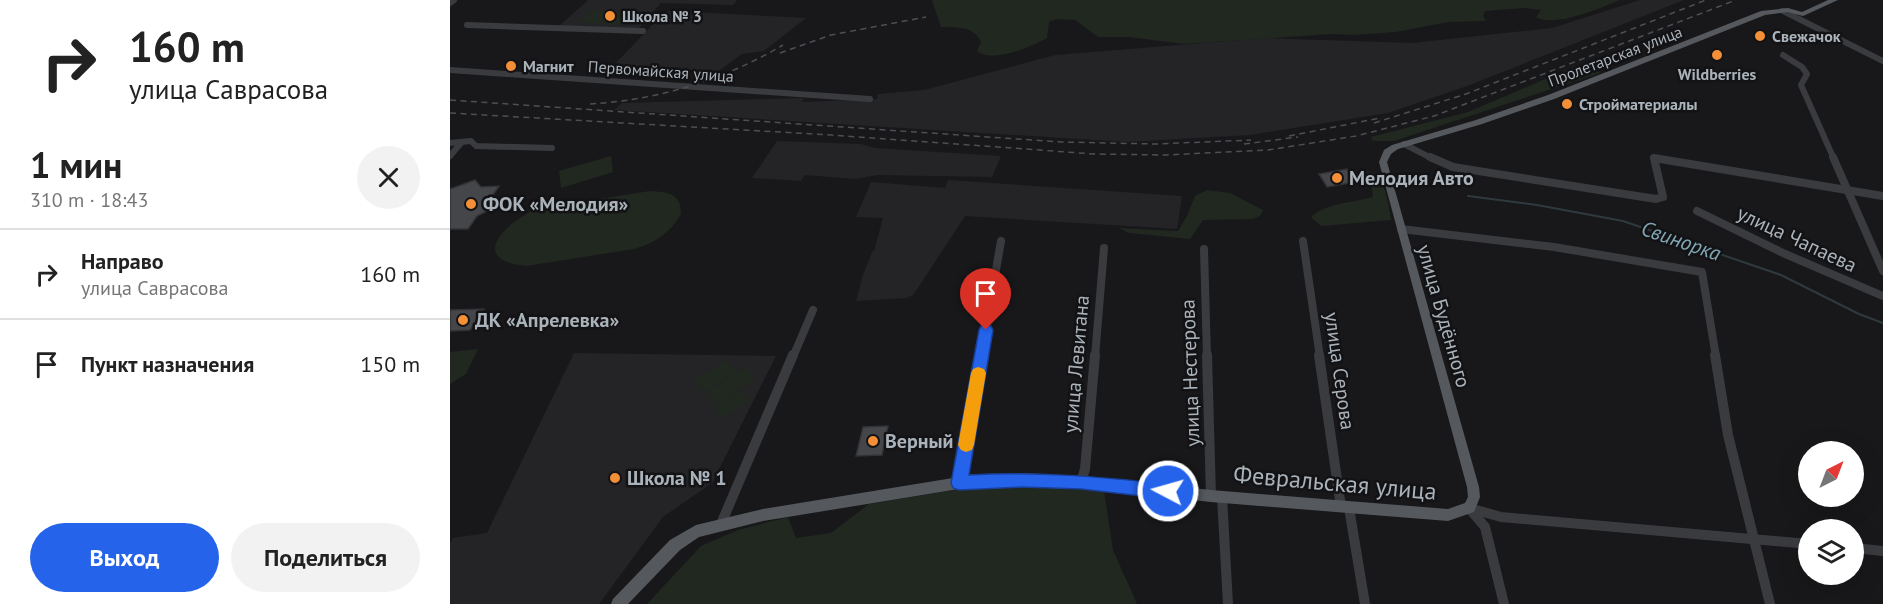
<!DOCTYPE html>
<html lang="ru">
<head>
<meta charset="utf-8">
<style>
	body { margin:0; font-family:"PT Sans",sans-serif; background:#f2f2f2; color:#222; height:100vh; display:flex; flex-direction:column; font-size:22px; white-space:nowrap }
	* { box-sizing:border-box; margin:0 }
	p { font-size:20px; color:#767676 }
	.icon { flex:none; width:33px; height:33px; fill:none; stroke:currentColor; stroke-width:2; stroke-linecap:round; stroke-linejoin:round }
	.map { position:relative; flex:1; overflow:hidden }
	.side { display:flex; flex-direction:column; background:#fff; width:450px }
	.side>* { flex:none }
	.hud { background:#fff; color:#222; overflow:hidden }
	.needle { width:39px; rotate:42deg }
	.tools { position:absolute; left:1348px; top:441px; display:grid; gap:12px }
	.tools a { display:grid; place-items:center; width:66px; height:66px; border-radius:50%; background:#fff; box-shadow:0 6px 24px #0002; font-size:30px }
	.pin { position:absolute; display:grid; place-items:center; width:51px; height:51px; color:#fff; margin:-62px -26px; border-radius:50% 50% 50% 0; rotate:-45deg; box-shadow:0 0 6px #0007 }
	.pin .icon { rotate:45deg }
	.me { position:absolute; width:66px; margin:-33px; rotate:276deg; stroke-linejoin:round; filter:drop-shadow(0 0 4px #0008) }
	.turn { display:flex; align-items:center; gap:21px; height:126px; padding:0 30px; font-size:27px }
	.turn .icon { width:78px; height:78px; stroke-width:2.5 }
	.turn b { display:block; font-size:42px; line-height:51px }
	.round { display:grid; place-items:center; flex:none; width:63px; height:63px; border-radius:32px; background:#f2f2f2 }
	.headline { display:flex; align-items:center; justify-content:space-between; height:102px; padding:0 30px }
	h1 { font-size:36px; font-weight:700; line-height:45px }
	.primary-button { display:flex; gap:12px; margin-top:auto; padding:12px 30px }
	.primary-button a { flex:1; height:69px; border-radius:36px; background:#2563eb; color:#fff; font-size:24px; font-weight:700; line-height:69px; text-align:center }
	.primary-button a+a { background:#f2f2f2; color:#222 }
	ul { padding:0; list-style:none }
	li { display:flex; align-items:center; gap:18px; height:90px; padding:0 30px; border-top:2px solid #e0e0e0 }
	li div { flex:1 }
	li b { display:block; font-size:22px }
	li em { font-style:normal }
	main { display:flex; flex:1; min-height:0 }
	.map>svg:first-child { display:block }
</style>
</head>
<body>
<main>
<section class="side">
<div class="hud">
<div class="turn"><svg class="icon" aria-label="right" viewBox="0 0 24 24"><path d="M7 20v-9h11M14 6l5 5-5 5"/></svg><div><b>160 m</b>улица Саврасова</div></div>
</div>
<div class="headline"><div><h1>1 мин</h1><p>310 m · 18:43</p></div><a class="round"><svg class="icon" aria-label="close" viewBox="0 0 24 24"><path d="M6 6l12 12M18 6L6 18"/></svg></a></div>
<ul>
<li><svg class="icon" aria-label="right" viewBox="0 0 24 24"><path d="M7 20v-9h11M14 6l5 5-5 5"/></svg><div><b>Направо</b><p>улица Саврасова</p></div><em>160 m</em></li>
<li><svg class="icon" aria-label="arrive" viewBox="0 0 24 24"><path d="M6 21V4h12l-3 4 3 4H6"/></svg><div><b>Пункт назначения</b></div><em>150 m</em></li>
</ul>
<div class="primary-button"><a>Выход</a><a>Поделиться</a></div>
</section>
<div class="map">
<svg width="1433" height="604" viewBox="0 0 1433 604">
	<rect width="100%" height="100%" fill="#18181a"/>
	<g fill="#242427">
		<polygon points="138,0 287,0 283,5 211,3 188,29 108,27"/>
		<polygon points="1190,0 1234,0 1020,85 938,113 800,135 677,142 164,110 172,103 354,98 352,102 427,99 428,94 474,90 605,55 815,38 962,43 1102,28"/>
		<polygon points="221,11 356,18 314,51 292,54 269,71 161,68 215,12"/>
		<polygon points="327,141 411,144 425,148 551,156 542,177 428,175 405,179 355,175 351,181 302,178"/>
		<polygon points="498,180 732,196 727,229 515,216 464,294 457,298 406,301 413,275 422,252 424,251 433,218 406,217 421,182 495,188"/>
		<polygon points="124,353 326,356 262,483 213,517 149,604 0,604 0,543 3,538 37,533"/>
	</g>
	<g fill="#202820">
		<path d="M482 0H1170C1151 8 1105 28 1086 17L1091 10 1074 8 1035 11 1033 16 1036 20 1034 21 998 22 946 32 904 35 881 34 735 44 679 37H648L625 20 607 19 599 22 597 38C581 47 542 64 527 51L531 42C523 25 507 28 491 27Z"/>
		<polygon points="142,10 186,12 173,25 128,22"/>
		<polygon points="1128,65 1143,68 1150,73 944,141 923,141 921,137 1018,112"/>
		<polygon points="161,156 163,172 111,188 109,171"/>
		<path d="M916 171 925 173C937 187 938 202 941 220L871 226 861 217C876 203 902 203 923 197L922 189Z"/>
		<polygon points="757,190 780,193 813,210 810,216 803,219 753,220 740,239 679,233 669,228 728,231 737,216 745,196"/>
		<path d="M200 191C218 192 231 193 231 214 220 233 205 243 184 249L76 266C17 260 55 223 86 209Z"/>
		<polygon points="28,349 16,374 0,384 0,352"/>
		<polygon points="277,360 287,371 254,392 244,380"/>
		<polygon points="296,367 306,378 266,405 256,393"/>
		<polygon points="291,390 300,400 273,418 264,408"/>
		<polygon points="536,485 654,491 663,550 687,604 197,604 251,546 288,530 338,517 346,538 381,533 419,504"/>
	</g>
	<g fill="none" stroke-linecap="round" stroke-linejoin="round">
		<polyline stroke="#2e3a3e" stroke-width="2" points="1018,196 1087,205 1173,221 1331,275 1409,314 1433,323"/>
	</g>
	<g fill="#44464a" stroke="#323336" stroke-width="1.5">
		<polygon points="897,169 905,182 877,187 869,174"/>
		<polygon points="25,180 31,187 49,186 39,201 45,207 27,216 18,229 0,229 0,189"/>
		<polygon points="34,309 20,330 0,331 0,310"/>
		<polygon points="438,426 432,455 406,456 413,427"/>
	</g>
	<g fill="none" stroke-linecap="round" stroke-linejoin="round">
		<g stroke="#393b3f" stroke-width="6">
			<polyline points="0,3 4,0"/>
			<polyline points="1333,11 1433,61"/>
			<polyline points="17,25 193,31"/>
			<polyline points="1333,55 1352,67 1357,74 1351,85 1384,159"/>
			<polyline points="0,70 420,99"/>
			<polyline points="0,143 21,141 26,146 102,148"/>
			<polyline points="954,144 983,159"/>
			<polyline points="0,156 11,143"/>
			<polyline points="1204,159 1210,159"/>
		</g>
		<g stroke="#393b3f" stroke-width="8">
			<polyline points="980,157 1003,167 1206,199 1213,197 1204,158 1433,196"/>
			<polyline points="1383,157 1433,271"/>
			<polyline points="1247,211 1333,253 1433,296"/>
			<polyline points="951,229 1104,247 1252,272 1266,357"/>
			<polyline points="853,241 870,357"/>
			<polyline points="754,249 757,357"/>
			<polyline points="343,357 363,310"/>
			<polyline points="531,357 551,241"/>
			<polyline points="645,357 654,248"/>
		</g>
		<g stroke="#393b3f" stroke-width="10">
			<polyline points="757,355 761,496"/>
			<polyline points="869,355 891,507"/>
			<polyline points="1265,355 1278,435 1320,604"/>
			<polyline points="631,482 635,469 645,355"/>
			<polyline points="509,483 531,355"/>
			<polyline points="772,497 778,604"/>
			<polyline points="899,508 915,604"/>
			<polyline points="1019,508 1051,517 1359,544"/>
			<polyline points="1019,508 1035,527 1054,604"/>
			<polyline points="271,524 343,355"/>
			<polyline points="1404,548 1433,551"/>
		</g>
		<polygon fill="#55595e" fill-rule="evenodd" points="1378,0 1388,0 1353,16 1338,12 1315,15 1104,99 1032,124 948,149 941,154 937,162 1029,487 1030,497 1024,512 998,521 761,502 631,488 572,485 509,489 313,521 249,537 230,550 178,604 161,604 163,599 220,540 246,525 313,509 509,477 572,473 631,476 761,490 998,509 1015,503 1018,497 1017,487 929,162 934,150 942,145 1026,120 1098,95 1311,11 1338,8 1352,12"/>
		<g stroke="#4c4f54" stroke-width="1.5" stroke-dasharray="6 4.5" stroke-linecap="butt">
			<polyline points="330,53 381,35 476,17"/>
			<polyline points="0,100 611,142 706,144 801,140"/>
			<path d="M140 104C208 100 274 80 333 45"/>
			<polyline points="0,113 381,135 644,154 716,155 818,150 906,136 984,116 1286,0"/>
			<polyline points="924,123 1016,94 1256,0"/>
			<polyline points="839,136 930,118"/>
			<polyline points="794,144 848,137"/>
		</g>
	</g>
	<path fill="#2563eb" stroke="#184099" stroke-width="1.5" d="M536 325 541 326 543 330 519 475C586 471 651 477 718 484L724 486 726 491 724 496 718 499 631 489 572 487 509 490 503 488 501 483 529 330 531 326Z"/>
	<polygon fill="#f59e0b" points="528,367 534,369 536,373 524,445 522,450 516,452 511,450 508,445 521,373 523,369"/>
	<g fill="#f38f36" stroke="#131315" stroke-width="2">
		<circle cx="160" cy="16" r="6"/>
		<circle cx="1310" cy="36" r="6"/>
		<circle cx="1267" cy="55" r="6"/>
		<circle cx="61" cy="66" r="6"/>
		<circle cx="1117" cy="104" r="6"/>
		<circle cx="887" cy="178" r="6"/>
		<circle cx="21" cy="204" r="6"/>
		<circle cx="13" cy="320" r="6"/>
		<circle cx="423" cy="441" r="6"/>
		<circle cx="165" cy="478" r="6"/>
	</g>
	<g text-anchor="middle" stroke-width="5" stroke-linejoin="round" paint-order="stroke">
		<g font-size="16" font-weight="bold" fill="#aab2ba" stroke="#131315" text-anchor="start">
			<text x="172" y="22">Школа № 3</text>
			<text x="1322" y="42">Свежачок</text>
			<text x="73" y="72">Магнит</text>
			<text x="1267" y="80" text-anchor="middle">Wildberries</text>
			<text x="1129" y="110">Стройматериалы</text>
		</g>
		<g font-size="16" fill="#aab2ba" stroke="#131315">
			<text transform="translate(1165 56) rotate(-21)" y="6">Пролетарская улица</text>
			<text transform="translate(211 71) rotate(4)" y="6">Первомайская улица</text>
		</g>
		<g font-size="20" font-weight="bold" fill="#aab2ba" stroke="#131315" text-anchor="start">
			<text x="899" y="185">Мелодия Авто</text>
			<text x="33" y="211">ФОК «Мелодия»</text>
			<text x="25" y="327">ДК «Апрелевка»</text>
			<text x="435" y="448">Верный</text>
			<text x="177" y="485">Школа № 1</text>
		</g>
		<g font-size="20" fill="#aab2ba" stroke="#131315">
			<text transform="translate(1347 239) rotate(25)" y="7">улица Чапаева</text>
			<text transform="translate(994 316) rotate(74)" y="7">улица Будённого</text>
			<text transform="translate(626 364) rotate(-85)" y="7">улица Левитана</text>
			<text transform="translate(890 371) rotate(82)" y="7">улица Серова</text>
			<text transform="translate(740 373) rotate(-92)" y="7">улица Нестерова</text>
		</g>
		<g font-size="21" font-style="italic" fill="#81a7b5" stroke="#131315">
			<text transform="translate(1231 241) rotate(19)" y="7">Свинорка</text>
		</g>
		<g font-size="24" fill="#aab2ba" stroke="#131315">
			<text transform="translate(885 483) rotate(5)" y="8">Февральская улица</text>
		</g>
	</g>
</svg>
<div class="tools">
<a><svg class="needle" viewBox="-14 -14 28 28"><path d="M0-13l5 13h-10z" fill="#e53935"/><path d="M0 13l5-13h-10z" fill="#767676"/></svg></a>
<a><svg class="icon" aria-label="layers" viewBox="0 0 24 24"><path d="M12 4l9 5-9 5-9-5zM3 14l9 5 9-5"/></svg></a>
</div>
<div class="pin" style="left:536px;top:330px;background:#d93025"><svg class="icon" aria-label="arrive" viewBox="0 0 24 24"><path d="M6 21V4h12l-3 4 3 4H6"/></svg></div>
<svg class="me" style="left:718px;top:491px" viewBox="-20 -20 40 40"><circle r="17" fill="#2563eb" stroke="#fff" stroke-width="3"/><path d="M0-11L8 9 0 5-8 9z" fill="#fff"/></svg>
</div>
</main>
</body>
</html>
